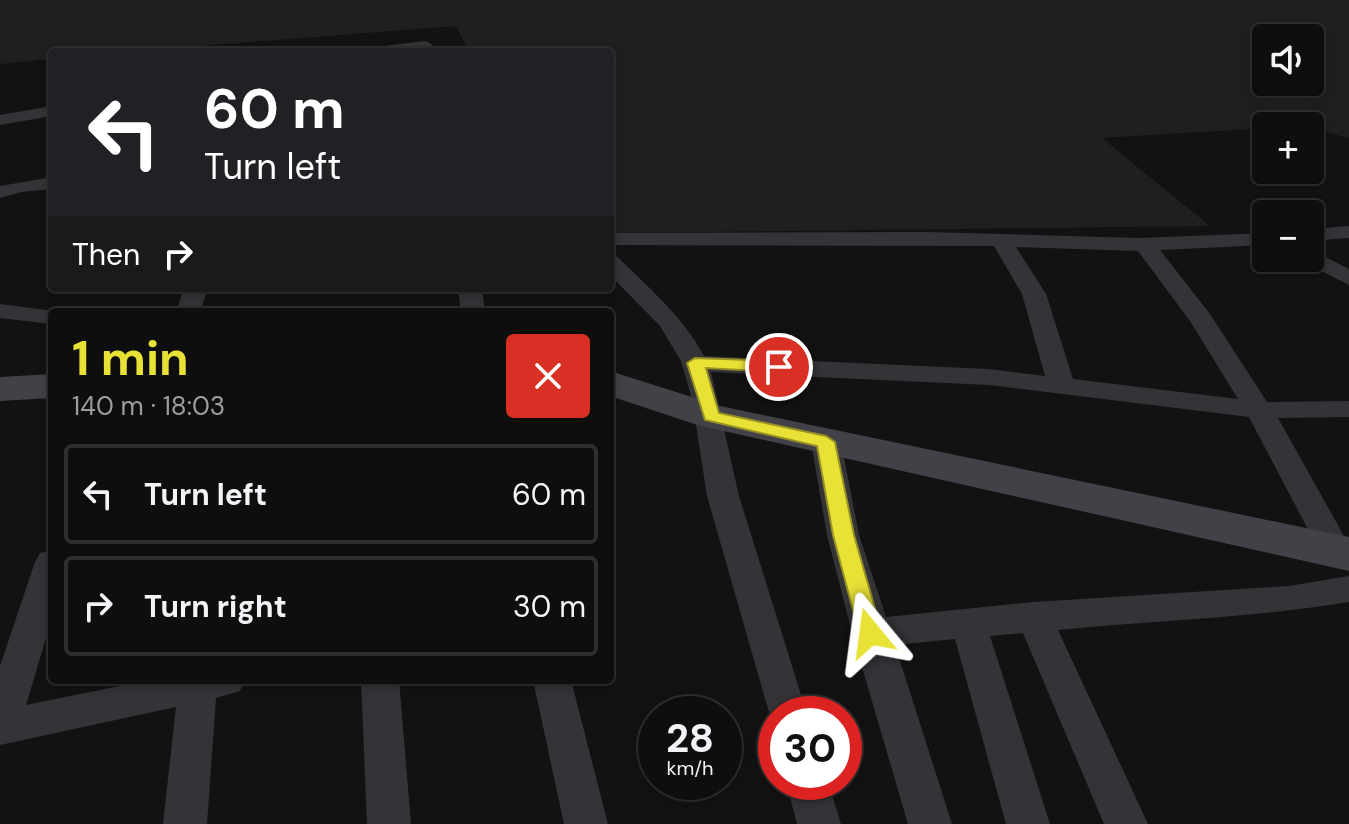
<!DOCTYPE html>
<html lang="en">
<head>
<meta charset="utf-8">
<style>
	body { margin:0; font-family:"DM Sans",sans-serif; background:#171717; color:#f1f3f6; height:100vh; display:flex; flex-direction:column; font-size:30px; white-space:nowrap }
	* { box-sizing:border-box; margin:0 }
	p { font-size:26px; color:#9b9c9e }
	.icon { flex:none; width:44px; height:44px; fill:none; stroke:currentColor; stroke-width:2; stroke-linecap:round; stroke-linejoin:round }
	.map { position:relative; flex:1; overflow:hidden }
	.panel { position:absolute; left:48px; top:308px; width:566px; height:376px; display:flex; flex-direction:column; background:#0e0e0e; border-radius:8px; box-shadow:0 4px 12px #0003,0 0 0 2px #2e2e2e }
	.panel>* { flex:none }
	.guide { position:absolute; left:48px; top:48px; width:566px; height:244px; border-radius:8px; box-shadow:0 4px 12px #0003,0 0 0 2px #2e2e2e; background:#202124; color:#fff; overflow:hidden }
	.buttons { position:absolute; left:1252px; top:24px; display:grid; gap:16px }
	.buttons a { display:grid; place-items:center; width:72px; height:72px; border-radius:8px; background:#0e0e0e; box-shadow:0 4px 12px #0003,0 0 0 2px #2e2e2e; font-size:40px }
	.speed { position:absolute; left:638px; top:696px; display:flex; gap:16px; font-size:40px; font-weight:700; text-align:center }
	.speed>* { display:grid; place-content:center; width:104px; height:104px; border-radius:50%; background:#0e0e0e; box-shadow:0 4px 12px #0003,0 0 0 2px #2e2e2e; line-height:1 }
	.speed small { font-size:20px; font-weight:400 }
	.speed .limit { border:12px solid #d22; background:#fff; color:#111 }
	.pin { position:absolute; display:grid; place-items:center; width:68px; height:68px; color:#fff; margin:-34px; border:4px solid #fff; border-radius:50%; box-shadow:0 2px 8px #0007 }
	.me { position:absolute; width:88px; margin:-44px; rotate:344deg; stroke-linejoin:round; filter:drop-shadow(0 0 6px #0008) }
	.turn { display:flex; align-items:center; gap:28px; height:168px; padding:0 24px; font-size:36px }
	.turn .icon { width:104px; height:104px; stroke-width:2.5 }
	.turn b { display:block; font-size:56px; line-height:68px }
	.then { display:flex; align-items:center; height:76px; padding:0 24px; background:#0003; gap:16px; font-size:30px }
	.round { display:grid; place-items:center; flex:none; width:84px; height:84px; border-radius:8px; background:#171717 }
	.summary { display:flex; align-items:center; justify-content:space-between; height:136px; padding:0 24px }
	h1 { font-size:48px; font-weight:700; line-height:60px; color:#e8e136 }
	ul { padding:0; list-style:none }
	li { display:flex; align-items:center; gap:24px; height:100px; margin:0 16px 12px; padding:0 8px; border:4px solid #2e2e2e; border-radius:8px }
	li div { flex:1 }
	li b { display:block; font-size:30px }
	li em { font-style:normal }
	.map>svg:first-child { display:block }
</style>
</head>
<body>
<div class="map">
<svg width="1349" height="824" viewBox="0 0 1349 824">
	<rect width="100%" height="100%" fill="#121213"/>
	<path fill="#1f1e20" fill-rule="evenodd" d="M0 0H1349V138L1300 126 1102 138 1210 226 610 233V52H469L456 26 123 52H52V59L0 64ZM1266 38H1310V82H1266Z"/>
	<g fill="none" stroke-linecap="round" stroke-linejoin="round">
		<g fill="#343338" fill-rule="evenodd">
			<polygon points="426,41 433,45 431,48 402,52 360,52 367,48"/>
			<polygon points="52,106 52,116 0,125 0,115"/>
			<polygon points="52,177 52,189 21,192 0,198 0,186"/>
			<polygon points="1349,226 1349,238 1310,241 1310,229"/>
			<path d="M926 232 1139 238 1266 233V245L1160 250 1210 314 1267 402 1349 401V417L1278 418 1349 545 1348 560 1336 564 1324 560 1249 417 989 385 711 372 739 496 807 714H776V727L773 726 707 496 692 399 681 361 660 326 610 275V255L618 257C649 289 683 316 704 356L989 369 1045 376 1022 294 994 246 610 245V233ZM1016 247 1138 251 1190 321 1238 399 1073 379 1046 294Z"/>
			<polygon points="1310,249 1349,269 1349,285 1302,261 1300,258 1310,258"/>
			<polygon points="184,288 208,288 200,312 176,312"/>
			<polygon points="458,288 482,288 485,312 461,312"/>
			<polygon points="0,304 61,312 52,312 52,324 0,318"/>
			<path d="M826 433 836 436 841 442 859 535 886 617 1034 602 1289 586 1349 576V602C1253 618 1155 620 1058 630L1148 824H1104L1023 633 990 636 1050 824H1006L955 639 895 645 952 824H908L852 633 827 535 811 442 816 436Z"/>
			<polygon points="52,550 52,618 26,705 149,680 245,680 240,691 216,698 207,824 163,824 176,707 0,745 0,666 35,562 40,553"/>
			<polygon points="361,680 399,680 411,824 367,824"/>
			<polygon points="533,680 571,680 608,824 564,824"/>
			<polygon points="786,782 828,782 841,824 797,824"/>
		</g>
		<g fill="#424148" fill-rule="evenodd">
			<polygon points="610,371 720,406 1349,537 1349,571 697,425 610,396"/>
			<polygon points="52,374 52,398 0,401 0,377"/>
		</g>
	</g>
	<polygon fill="#e8e136" stroke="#979223" stroke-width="2" points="695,358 779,361 788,367 779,372 706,368 719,413 826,436 835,442 854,535 882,633 879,640 870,642 862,640 859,633 833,535 817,446 705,420 687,363"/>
</svg>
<div class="buttons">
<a><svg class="icon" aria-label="sound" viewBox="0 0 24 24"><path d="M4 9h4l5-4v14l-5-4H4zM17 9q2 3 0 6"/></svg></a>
<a>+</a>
<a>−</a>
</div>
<div class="speed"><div>28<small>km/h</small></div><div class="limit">30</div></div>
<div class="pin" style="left:779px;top:367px;background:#d93025"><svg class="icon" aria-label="arrive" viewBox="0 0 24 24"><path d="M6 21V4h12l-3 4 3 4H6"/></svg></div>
<svg class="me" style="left:870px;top:633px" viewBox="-20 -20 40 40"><path d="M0-17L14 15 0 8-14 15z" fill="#e8e136" stroke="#fff" stroke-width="4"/></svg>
<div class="guide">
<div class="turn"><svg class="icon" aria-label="left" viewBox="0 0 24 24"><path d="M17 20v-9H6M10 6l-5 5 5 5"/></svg><div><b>60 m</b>Turn left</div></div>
<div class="then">Then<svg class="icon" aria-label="right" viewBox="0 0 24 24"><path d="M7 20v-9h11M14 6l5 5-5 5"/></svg></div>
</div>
<section class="panel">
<div class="summary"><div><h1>1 min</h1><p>140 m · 18:03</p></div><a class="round" style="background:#d93025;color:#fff"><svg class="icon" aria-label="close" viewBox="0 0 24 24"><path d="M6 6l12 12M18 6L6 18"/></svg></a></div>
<ul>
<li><svg class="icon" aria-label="left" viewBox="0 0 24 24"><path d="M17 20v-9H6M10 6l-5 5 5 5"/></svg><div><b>Turn left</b></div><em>60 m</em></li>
<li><svg class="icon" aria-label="right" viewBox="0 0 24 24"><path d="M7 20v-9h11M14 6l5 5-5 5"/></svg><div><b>Turn right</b></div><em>30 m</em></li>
</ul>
</section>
</div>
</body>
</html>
